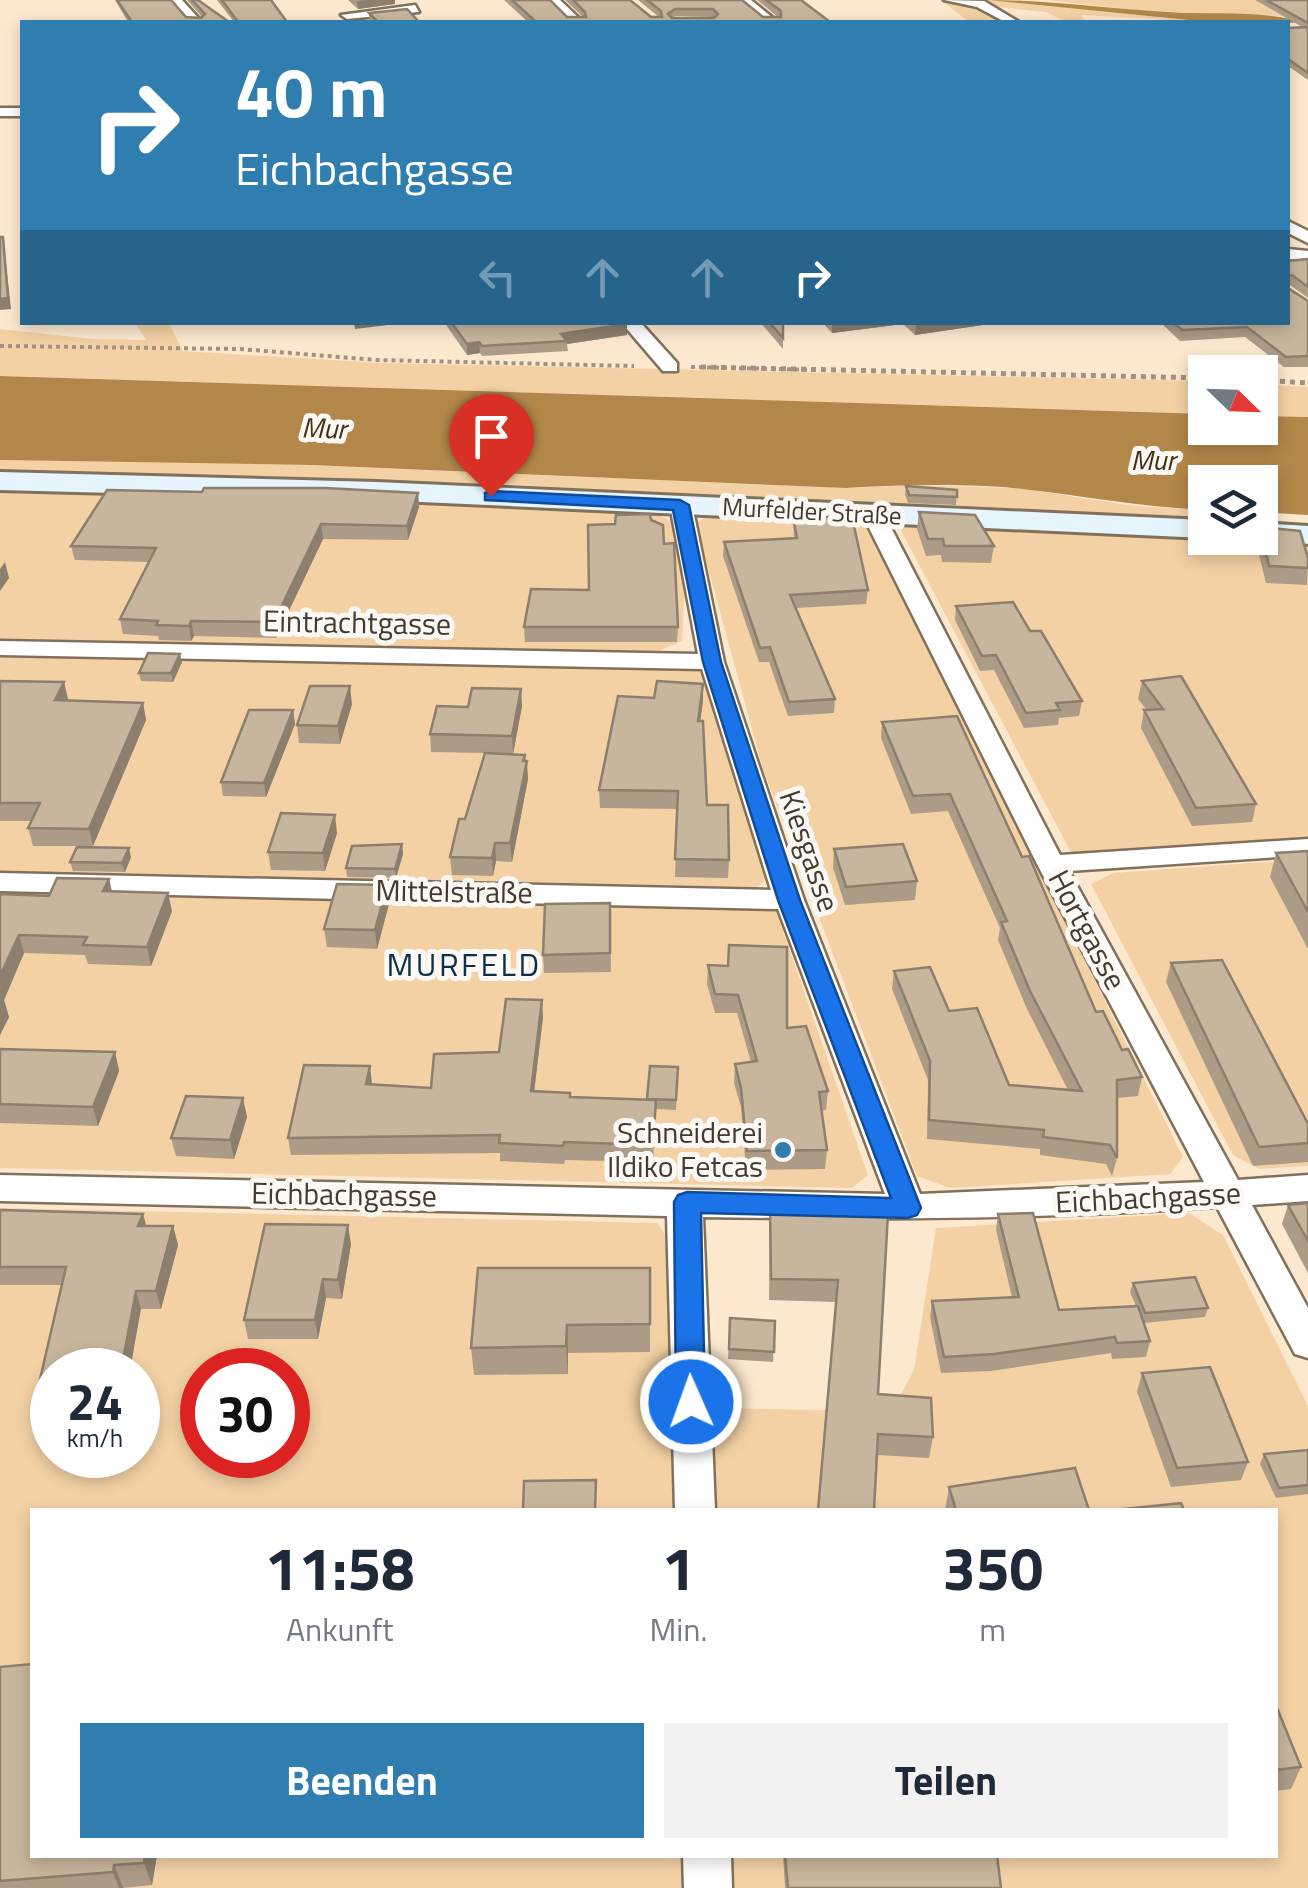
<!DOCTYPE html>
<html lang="de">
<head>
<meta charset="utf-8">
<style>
	body { margin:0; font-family:"Titillium Web",sans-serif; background:#f2f2f3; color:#1f2937; height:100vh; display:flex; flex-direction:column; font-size:38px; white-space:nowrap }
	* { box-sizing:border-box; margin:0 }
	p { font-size:32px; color:#747a83 }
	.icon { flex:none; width:55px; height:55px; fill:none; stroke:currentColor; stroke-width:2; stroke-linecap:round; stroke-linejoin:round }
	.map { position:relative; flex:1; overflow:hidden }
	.details { position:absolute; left:30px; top:1508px; width:1248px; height:350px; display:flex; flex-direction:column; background:#fff; border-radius:0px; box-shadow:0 5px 15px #0003 }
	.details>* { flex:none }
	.guide { position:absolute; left:20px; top:20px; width:1270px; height:305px; border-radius:0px; box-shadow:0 5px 15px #0003; background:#307daf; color:#fff; overflow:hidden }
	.needle { width:65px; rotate:113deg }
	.controls { position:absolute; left:1188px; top:355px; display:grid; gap:20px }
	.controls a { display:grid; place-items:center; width:90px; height:90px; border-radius:0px; background:#fff; box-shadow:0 5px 15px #0003; font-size:50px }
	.speed { position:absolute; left:30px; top:1348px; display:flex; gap:20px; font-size:50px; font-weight:700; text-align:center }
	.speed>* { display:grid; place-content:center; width:130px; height:130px; border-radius:50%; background:#fff; box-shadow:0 5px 15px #0003; line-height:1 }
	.speed small { font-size:25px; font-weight:400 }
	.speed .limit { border:15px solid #d22; background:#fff; color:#111 }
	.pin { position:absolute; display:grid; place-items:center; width:85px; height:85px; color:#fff; margin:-102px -42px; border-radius:50% 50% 50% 0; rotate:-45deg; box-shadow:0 0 10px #0007 }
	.pin .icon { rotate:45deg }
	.me { position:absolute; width:110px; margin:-55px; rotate:358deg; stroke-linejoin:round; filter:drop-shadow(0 0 8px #0008) }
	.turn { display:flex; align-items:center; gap:35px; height:210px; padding:0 50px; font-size:45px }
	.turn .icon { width:130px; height:130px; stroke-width:2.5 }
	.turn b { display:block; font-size:70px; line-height:85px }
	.lanes { display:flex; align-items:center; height:95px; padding:0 50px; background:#0003; justify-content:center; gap:50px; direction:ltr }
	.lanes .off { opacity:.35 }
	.eta { display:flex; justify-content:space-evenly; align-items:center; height:170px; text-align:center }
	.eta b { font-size:60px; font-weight:700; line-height:70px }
	.cta { display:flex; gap:20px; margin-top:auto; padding:20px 50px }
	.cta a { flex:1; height:115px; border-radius:0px; background:#307daf; color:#fff; font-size:40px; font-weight:700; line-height:115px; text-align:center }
	.cta a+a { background:#f2f2f3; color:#1f2937 }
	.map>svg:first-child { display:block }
</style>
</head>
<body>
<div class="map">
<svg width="1308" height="1888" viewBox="0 0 1308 1888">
	<rect width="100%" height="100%" fill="#fce8cf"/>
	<g fill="#f3d1a5" fill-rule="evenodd">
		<polygon points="941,0 988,0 1209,22 1081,15 1087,22 1066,22 1046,12 988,6 1008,19 969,22"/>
		<polygon points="1046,0 1255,0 1283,16 1144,11"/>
		<polygon points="168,322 183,351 381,363 1205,381 1205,414 0,376 0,329 93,339 146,340 135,323"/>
		<polygon points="1260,384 1308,387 1308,417 1260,416"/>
		<polygon points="0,460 312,465 846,488 908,485 1017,488 1134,506 1205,510 1205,525 503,484 0,472"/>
		<polygon points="0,491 469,502 655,513 671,521 685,573 682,641 654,653 0,639"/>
		<polygon points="711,512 853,520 869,530 1183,1157 1170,1174 950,1188 917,1176 763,769 696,524"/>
		<polygon points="903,521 1308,542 1308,839 1073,856 899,527"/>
		<polygon points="0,654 694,669 709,677 727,756 769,878 757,887 0,871"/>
		<polygon points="1308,859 1308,1166 1259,1169 1233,1155 1091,884 1113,873"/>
		<polygon points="0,892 775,908 868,1175 852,1188 0,1168"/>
		<path d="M0 1208 657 1223 668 1238 673 1510H32V1855H694L695 1888H0ZM52 1370H138V1455H52ZM202 1370H288V1455H202Z"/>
		<polygon points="1189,1213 1223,1235 1308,1406 1308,1888 719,1888 718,1855 1275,1855 1275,1510 709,1510 706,1408 892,1411 914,1370 936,1228"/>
	</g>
	<g fill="#b28749">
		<path d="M988 0C1049 0 1107 9 1168 12 1214 15 1264 10 1308 23L1209 22Z"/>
		<path d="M0 376 1205 414V428H1260V416L1308 417V515L1260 512V482H1205V510C1143 507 1084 496 1022 489 969 483 899 485 846 488L312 465 0 460Z"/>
	</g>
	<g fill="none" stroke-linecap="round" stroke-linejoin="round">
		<defs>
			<g id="street">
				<polygon points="169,0 182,0 202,22 190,22"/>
				<polygon points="547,0 560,0 583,22 570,22"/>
				<polygon points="737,0 751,0 778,22 765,22"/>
				<polygon points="944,0 984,1 1019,22 1005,22 977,7"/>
				<polygon points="415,5 419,12 347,19 341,15"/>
				<rect x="0" y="108" width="22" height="8"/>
				<polygon points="1288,221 1308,231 1308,243 1288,233"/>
				<polygon points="1288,249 1308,251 1308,261 1288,259"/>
				<polygon points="621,322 640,322 677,363 677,371 663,371"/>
				<path d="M681 499 692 505 724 662 804 900 920 1194 1204 1182 1037 864 862 514 865 509 873 507 884 514 1060 855 1308 839V855L1069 871 1238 1180 1308 1175V1201L1252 1205 1308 1308V1358L1295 1354 1217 1207C1045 1219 875 1220 703 1217L715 1510H675L667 1216 0 1201V1175L885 1194 778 909 0 891V873L771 890 702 669 0 655V641L698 654 670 505Z"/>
				<polygon points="683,1855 731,1855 732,1888 684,1888"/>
			</g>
			<g id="secondary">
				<polygon points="0,472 377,482 1205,520 1205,538 1209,538 1205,538 377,500 0,490"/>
				<polygon points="1260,523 1308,526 1308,544 1249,539 1260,538"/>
			</g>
		</defs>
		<use href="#street" stroke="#82715a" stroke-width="5"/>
		<use href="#secondary" stroke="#82715a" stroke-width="6"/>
		<g stroke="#a19381" stroke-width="4" stroke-dasharray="4 4" stroke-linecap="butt">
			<polyline points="0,346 240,349 377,360 634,366"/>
			<polyline points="691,367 818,370"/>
		</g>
		<g stroke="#a19381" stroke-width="5" stroke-dasharray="5 5" stroke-linecap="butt">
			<polyline points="701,367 1205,378"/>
			<polyline points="1260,380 1308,383"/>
		</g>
		<use href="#street" fill="#fff" fill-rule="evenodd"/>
		<use href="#secondary" fill="#e6f4fe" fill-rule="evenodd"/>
	</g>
	<g fill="#ac9c87" fill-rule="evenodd">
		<polygon points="115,0 171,0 186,17 202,17 187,0 198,0 229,22 128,22"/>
		<polygon points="217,0 271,0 287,22 234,22"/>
		<polygon points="348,0 395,0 395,4 358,9"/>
		<path d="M504 0H550L567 17H583L565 0H630L651 17H659L638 0H742L763 17H778L757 0H801L830 22H528ZM675 16 713 17 714 18H673Z"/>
		<polygon points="1255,0 1308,0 1308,80 1288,66 1288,28 1304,28"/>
		<polygon points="369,13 419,22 371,22 369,21"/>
		<polygon points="1308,259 1308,298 1290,285 1288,285 1288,288 1308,301 1308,367 1284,367 1245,337 1180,341 1160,322 1288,322 1288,261"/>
		<polygon points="444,322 626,322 627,335 567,344 568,351 482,356 480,353 467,355"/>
		<polygon points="760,322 783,322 783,349"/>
		<polygon points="822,322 1003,322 915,335 903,324 832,333"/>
		<polygon points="906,486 957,490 956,505 908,503 905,494"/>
		<polygon points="202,492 418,493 419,507 408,540 323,539 276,638 194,636 191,641 159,640 158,636 123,634 120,619 148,562 75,560 71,546"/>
		<polygon points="919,512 994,546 991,563 942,562 941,555 926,556 917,529"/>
		<polygon points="793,517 868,590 866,604 796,608 835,699 834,713 788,716 769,662 759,662 723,556 724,542 794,538"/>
		<polygon points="651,520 664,544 678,627 677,642 525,642 524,627 589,590 615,524"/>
		<polygon points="1260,527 1308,558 1307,585 1266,583 1256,543 1257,538 1260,538"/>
		<polygon points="956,606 1030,631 1082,701 1079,716 1059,718 1058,725 1024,728 994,670 980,671 955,620"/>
		<polygon points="182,662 173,682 141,681 139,673"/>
		<polygon points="0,681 64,682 67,701 143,703 146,720 93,846 33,846 28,828 32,821 0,821"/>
		<polygon points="1142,681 1256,804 1252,822 1192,826 1141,728 1144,710 1147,710 1138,699"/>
		<polygon points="703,701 700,721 707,805 729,860 728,878 675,877 677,809 600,808 599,790"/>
		<polygon points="352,704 340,744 299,743 297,725"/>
		<polygon points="522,706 513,754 525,755 528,779 512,862 496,861 493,876 452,875 450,857 465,819 484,753 431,752 430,734"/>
		<polygon points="293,710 295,724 266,797 223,796 221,782"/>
		<polygon points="957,716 1096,1012 1142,1077 1138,1096 1117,1098 1117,1158 1112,1176 1106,1164 1040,1155 1040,1149 927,1139 928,1080 892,989 894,971 949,1011 1009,1085 1068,1090 1027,1009 998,940 1000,928 948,811 911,814 881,738 882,722"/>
		<polygon points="337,833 325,871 271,870 268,852"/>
		<polygon points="402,844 403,854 396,878 347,877 346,868"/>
		<polygon points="834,849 917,881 915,900 845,905 833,868"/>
		<polygon points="1308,851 1308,949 1270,877 1276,853"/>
		<polygon points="131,857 125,872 73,871 70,862"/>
		<polygon points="109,879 112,892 172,911 151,966 88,964 85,955 24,953 4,1000 9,1017 0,1035 0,894 49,896"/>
		<polygon points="610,903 611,972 544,973 543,955"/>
		<polygon points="389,904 377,949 327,947 324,929"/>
		<polygon points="1171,963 1308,1124 1308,1162 1253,1166 1166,982"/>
		<polygon points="708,965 787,1028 828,1091 826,1110 821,1111 827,1150 825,1169 746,1170 741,1107 734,1083 735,1064 751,1062 737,1013 715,1013 707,984"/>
		<polygon points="543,1017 534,1092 571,1097 647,1100 678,1067 676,1110 656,1109 653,1162 565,1160 564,1164 500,1161 500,1153 291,1155 288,1138 372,1084 431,1088 499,1052"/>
		<polygon points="0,1049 115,1052 119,1071 98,1126 0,1123"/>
		<polygon points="247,1117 234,1159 176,1156 171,1138"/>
		<polygon points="1308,1203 1308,1273 1282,1224 1288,1205"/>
		<polygon points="770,1208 888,1213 878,1394 933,1437 929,1458 877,1455 836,1302 769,1300"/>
		<polygon points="0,1210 146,1226 173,1226 178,1245 161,1309 141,1309 52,1370 52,1406 44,1406 38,1388 62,1285 0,1285"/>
		<polygon points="998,1214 1059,1310 1136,1306 1130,1292 1133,1283 1208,1308 1205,1317 1144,1323 1150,1341 1146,1357 1112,1359 1111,1353 991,1371 941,1373 930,1317 932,1301 1012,1297 996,1230"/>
		<polygon points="351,1244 342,1299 326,1298 318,1339 248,1339 244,1320"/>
		<polygon points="650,1268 650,1352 568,1353 568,1374 474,1375 471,1348"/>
		<polygon points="730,1318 775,1321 773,1362 728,1359"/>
		<polygon points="1142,1373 1248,1462 1241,1480 1171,1487 1137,1392"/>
		<polygon points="1308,1450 1308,1494 1276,1498 1260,1464 1264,1454"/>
		<polygon points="949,1487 1089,1510 945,1510"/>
		<polygon points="0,1667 32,1855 157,1855 152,1885 123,1888 0,1888"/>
		<polygon points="1275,1703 1301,1767 1291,1789 1275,1791"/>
		<polygon points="783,1855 997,1855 1001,1888 785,1888"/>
	</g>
	<g fill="#8c7f6e">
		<polygon points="368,0 395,0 395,4 358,9 357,1"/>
		<polygon points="3,237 11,309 0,310 0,299"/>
		<polygon points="354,322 413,322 355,329"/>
		<polygon points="904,322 903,324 832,333 832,323"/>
		<polygon points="931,322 1003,322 915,335 916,325"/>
		<polygon points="627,324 627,335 567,344 567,341 561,334"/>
		<polygon points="479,342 480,353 467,355 467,344"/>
		<polygon points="418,493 419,507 408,540 407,526"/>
		<polygon points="321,524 323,539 276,638 274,622"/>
		<polygon points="5,562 9,578 0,591 0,569"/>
		<polygon points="191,621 194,636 191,641 189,626"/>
		<polygon points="180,654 182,662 173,682 171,673"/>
		<polygon points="64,682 68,699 59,718 55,700"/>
		<polygon points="703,684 703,701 698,738 698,721"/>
		<polygon points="350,686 352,704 340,744 338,726"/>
		<polygon points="521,689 522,706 513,754 512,736"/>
		<polygon points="143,703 146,720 93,846 89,829"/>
		<polygon points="293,710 295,724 266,797 264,783"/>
		<polygon points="525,755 526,770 527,761 528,779 512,862 510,843"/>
		<polygon points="335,815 337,833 325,871 323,853"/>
		<polygon points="495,843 496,861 493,876 492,858"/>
		<polygon points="402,844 403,854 396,878 395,869"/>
		<polygon points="129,848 131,857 125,872 122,863"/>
		<polygon points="109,879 113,897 103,891"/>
		<polygon points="387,885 389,904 377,949 375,930"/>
		<polygon points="168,893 172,911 151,966 147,947"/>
		<polygon points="19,935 24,953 4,1000 9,1017 0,1035 0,976"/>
		<polygon points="542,1000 543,1017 532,1109 531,1091"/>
		<polygon points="115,1052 119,1071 98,1126 93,1107"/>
		<polygon points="370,1066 372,1084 369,1102 366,1084"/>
		<polygon points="243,1098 247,1117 234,1159 230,1140"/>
		<polygon points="143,1214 148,1232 138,1226"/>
		<polygon points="348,1225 351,1244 342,1299 338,1280"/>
		<polygon points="173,1226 178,1245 161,1309 156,1291"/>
		<polygon points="323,1279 326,1298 318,1339 315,1320"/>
		<polygon points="136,1291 141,1309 130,1370 121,1370"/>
		<polygon points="567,1325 568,1353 568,1374 566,1346"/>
		<polygon points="145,1855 157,1855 152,1885 144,1863"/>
		<polygon points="114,1865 123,1887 123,1888 119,1888 113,1872"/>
	</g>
	<g fill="#c8b59d" stroke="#8c7f6e" stroke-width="2.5" fill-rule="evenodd">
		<polygon points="117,0 171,0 186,17 201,18 205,14 192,0 198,0 229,22 132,22"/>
		<polygon points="222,0 271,0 287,22 238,22"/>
		<path d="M512 0H550L567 17H586L585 12 573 0H630L651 17H662L661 11 647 0H742L763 17H781V11L766 0H801L830 22H536ZM675 9H713L718 14 714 18H672L668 14Z"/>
		<polygon points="1266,0 1308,0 1308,23"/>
		<polygon points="407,9 419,22 378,22 369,13"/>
		<polygon points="1308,27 1308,73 1288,59 1288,28"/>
		<polygon points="0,237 3,237 8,298 0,299"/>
		<polygon points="1308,259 1308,287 1292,275 1288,276 1288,261"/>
		<polygon points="1288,278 1288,288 1308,301 1308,356 1286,357 1247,327 1182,330 1173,322 1288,322"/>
		<polygon points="451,322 626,322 627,324 561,334 567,341 482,346 479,342 467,344"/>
		<polygon points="769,322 783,322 783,338"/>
		<polygon points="906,486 957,490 957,497 909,495"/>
		<polygon points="204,488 325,488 418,493 407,526 321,524 274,622 191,621 189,626 156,625 158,621 120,619 156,548 71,546 107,490 202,492"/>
		<polygon points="919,512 975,515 994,546 944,546 943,539 928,539"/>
		<polygon points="650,514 651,520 663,525 664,544 674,543 678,627 524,627 531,589 589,590 588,525 615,524 616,515"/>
		<polygon points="793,517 852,517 868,590 790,595 835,699 789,702 770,647 760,648 724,542 797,538"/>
		<polygon points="1260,527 1300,531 1308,558 1308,568 1269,566"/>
		<polygon points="1013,602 1030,631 1041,631 1082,701 1056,703 1060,710 1026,713 996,655 982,656 956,606"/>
		<polygon points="148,653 180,654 171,673 139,673"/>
		<polygon points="1181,676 1256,804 1196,808 1144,710 1163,709 1142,681"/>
		<polygon points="0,681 64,682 55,700 143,703 89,829 28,828 40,803 0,803"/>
		<polygon points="657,681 703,684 698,721 703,721 707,805 728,805 729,860 675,859 678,791 599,790 618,696 654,698"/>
		<polygon points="310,686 350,686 338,726 297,725"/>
		<polygon points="472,688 521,689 512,736 430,734 437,706 468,707"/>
		<polygon points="249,710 293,710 264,783 221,782"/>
		<polygon points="957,716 1022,857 1029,856 1096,1012 1103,1011 1122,1050 1128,1049 1142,1077 1117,1080 1117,1158 1110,1145 1043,1137 1044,1130 929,1120 930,1061 894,971 930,967 949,1011 977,1008 1009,1085 1082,1091 1030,991 1001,922 1007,921 950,794 913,796 882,722"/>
		<polygon points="485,753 525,755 523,761 527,761 510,843 495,843 492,858 450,857 459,819 465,819"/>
		<polygon points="281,813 335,815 323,853 268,852"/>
		<polygon points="402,844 395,869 346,868 352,846"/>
		<polygon points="903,844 917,881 846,887 834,849"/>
		<polygon points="77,847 129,848 122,863 70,862"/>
		<polygon points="1308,851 1308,912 1276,853"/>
		<polygon points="57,878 109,879 103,891 168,893 147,947 83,945 87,937 19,935 0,976 0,894 49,896"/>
		<polygon points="337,884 387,885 375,930 324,929"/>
		<polygon points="610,903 610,953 543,955 545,904"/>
		<polygon points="729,945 787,947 787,1028 806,1026 828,1091 819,1092 827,1150 747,1151 741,1088 735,1064 757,1061 738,995 715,994 708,965 728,966"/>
		<polygon points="1222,960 1308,1124 1308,1143 1259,1147 1171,963"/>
		<polygon points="506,999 542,1000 531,1091 570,1093 570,1097 656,1100 653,1145 564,1142 563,1146 499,1143 500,1135 288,1138 304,1065 370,1066 366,1084 431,1088 434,1054 499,1052"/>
		<polygon points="0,1049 115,1052 93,1107 0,1104"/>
		<polygon points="650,1066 678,1067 676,1100 647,1099"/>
		<polygon points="186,1096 243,1098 230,1140 171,1138"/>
		<polygon points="1308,1203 1308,1241 1288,1205"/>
		<polygon points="770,1208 888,1213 878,1394 931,1398 933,1437 878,1434 874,1510 818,1510 838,1280 771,1279"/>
		<polygon points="0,1210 143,1214 138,1226 173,1226 156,1291 136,1291 121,1370 52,1370 52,1387 38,1388 66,1267 0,1267"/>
		<polygon points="1033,1213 1059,1310 1138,1306 1150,1341 1117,1343 1115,1337 994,1354 944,1357 932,1301 1019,1297 998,1214"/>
		<polygon points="265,1224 348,1225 338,1280 323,1279 315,1320 244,1320"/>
		<polygon points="478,1268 650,1268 650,1324 567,1325 566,1346 471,1348"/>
		<polygon points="1195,1277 1208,1308 1145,1313 1133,1283"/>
		<polygon points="730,1318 775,1321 774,1352 729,1349"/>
		<polygon points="1210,1367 1248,1462 1177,1468 1142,1373"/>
		<polygon points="1308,1450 1308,1485 1279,1488 1264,1454"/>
		<polygon points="1075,1468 1089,1510 956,1510 949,1487"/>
		<polygon points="596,1480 595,1510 523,1510 524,1481"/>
		<polygon points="1181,1503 1184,1510 1114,1510"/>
		<polygon points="32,1664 32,1855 145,1855 144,1863 114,1865 113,1872 0,1881 0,1667"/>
		<polygon points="1275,1703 1301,1767 1275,1770"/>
		<polygon points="785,1855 997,1855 1001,1888 788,1888"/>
	</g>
	<polygon fill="#1a73e8" stroke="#114b97" stroke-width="2.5" points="491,491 680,500 689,505 721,662 800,900 921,1208 917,1215 908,1218 701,1213 705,1402 701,1411 691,1414 680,1411 676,1402 674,1202 678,1195 687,1192 891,1198 778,900 703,662 673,510 485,500 485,493"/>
	<circle fill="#307daf" stroke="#fcf8f3" stroke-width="4" cx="783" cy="1150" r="10"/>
	<g text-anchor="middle" stroke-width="10" stroke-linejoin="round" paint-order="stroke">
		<g font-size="25" fill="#433b31" stroke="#fcf8f3">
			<text transform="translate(812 511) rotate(3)" y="9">Murfelder Straße</text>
		</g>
		<g font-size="28" font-style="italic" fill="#433014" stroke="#fcf8f3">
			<text transform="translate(324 428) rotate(2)" y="10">Mur</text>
			<text x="1153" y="470">Mur</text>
		</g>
		<g font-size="30" fill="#433b31" stroke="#fcf8f3">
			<text transform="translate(357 623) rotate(1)" y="10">Eintrachtgasse</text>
			<text transform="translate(809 851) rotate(71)" y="10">Kiesgasse</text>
			<text transform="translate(454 892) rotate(1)" y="10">Mittelstraße</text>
			<text transform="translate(1087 930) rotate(62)" y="10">Hortgasse</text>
			<text transform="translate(344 1195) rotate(1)" y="10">Eichbachgasse</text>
			<text transform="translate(1148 1198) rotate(-3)" y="10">Eichbachgasse</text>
		</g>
		<g font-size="30" fill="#433b31" stroke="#fcf8f3" text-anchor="end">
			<text x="763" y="1143">Schneiderei<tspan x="763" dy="34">Ildiko Fetcas</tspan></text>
		</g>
		<g font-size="32" letter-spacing="2.5" fill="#0b3149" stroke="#fcf8f3">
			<text x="464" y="976">MURFELD</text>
		</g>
	</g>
</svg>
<div class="controls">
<a><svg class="needle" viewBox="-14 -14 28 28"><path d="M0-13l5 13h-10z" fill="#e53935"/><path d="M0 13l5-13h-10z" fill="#747a83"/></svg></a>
<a><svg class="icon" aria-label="layers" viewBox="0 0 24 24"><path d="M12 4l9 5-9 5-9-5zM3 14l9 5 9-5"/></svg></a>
</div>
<div class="speed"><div>24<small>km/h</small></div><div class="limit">30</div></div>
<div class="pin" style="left:491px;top:496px;background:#d93025"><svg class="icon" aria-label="arrive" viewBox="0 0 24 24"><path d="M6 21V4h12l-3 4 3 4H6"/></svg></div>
<svg class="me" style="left:691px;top:1402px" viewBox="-20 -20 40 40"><circle r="17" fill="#1a73e8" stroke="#fff" stroke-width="3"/><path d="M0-11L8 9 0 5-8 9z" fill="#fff"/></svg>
<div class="guide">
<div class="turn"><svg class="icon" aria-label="right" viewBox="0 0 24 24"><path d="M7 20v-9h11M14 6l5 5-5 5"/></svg><div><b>40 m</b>Eichbachgasse</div></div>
<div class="lanes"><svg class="icon off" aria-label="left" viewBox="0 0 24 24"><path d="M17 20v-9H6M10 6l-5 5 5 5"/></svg><svg class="icon off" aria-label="ahead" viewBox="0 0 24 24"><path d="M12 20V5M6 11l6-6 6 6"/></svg><svg class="icon off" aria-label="ahead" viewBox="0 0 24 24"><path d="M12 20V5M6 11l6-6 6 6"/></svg><svg class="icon" aria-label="right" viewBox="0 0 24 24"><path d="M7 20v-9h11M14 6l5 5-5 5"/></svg></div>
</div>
<section class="details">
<div class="eta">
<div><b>11:58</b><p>Ankunft</p></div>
<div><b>1</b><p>Min.</p></div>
<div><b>350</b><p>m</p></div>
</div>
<div class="cta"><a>Beenden</a><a>Teilen</a></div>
</section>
</div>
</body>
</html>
